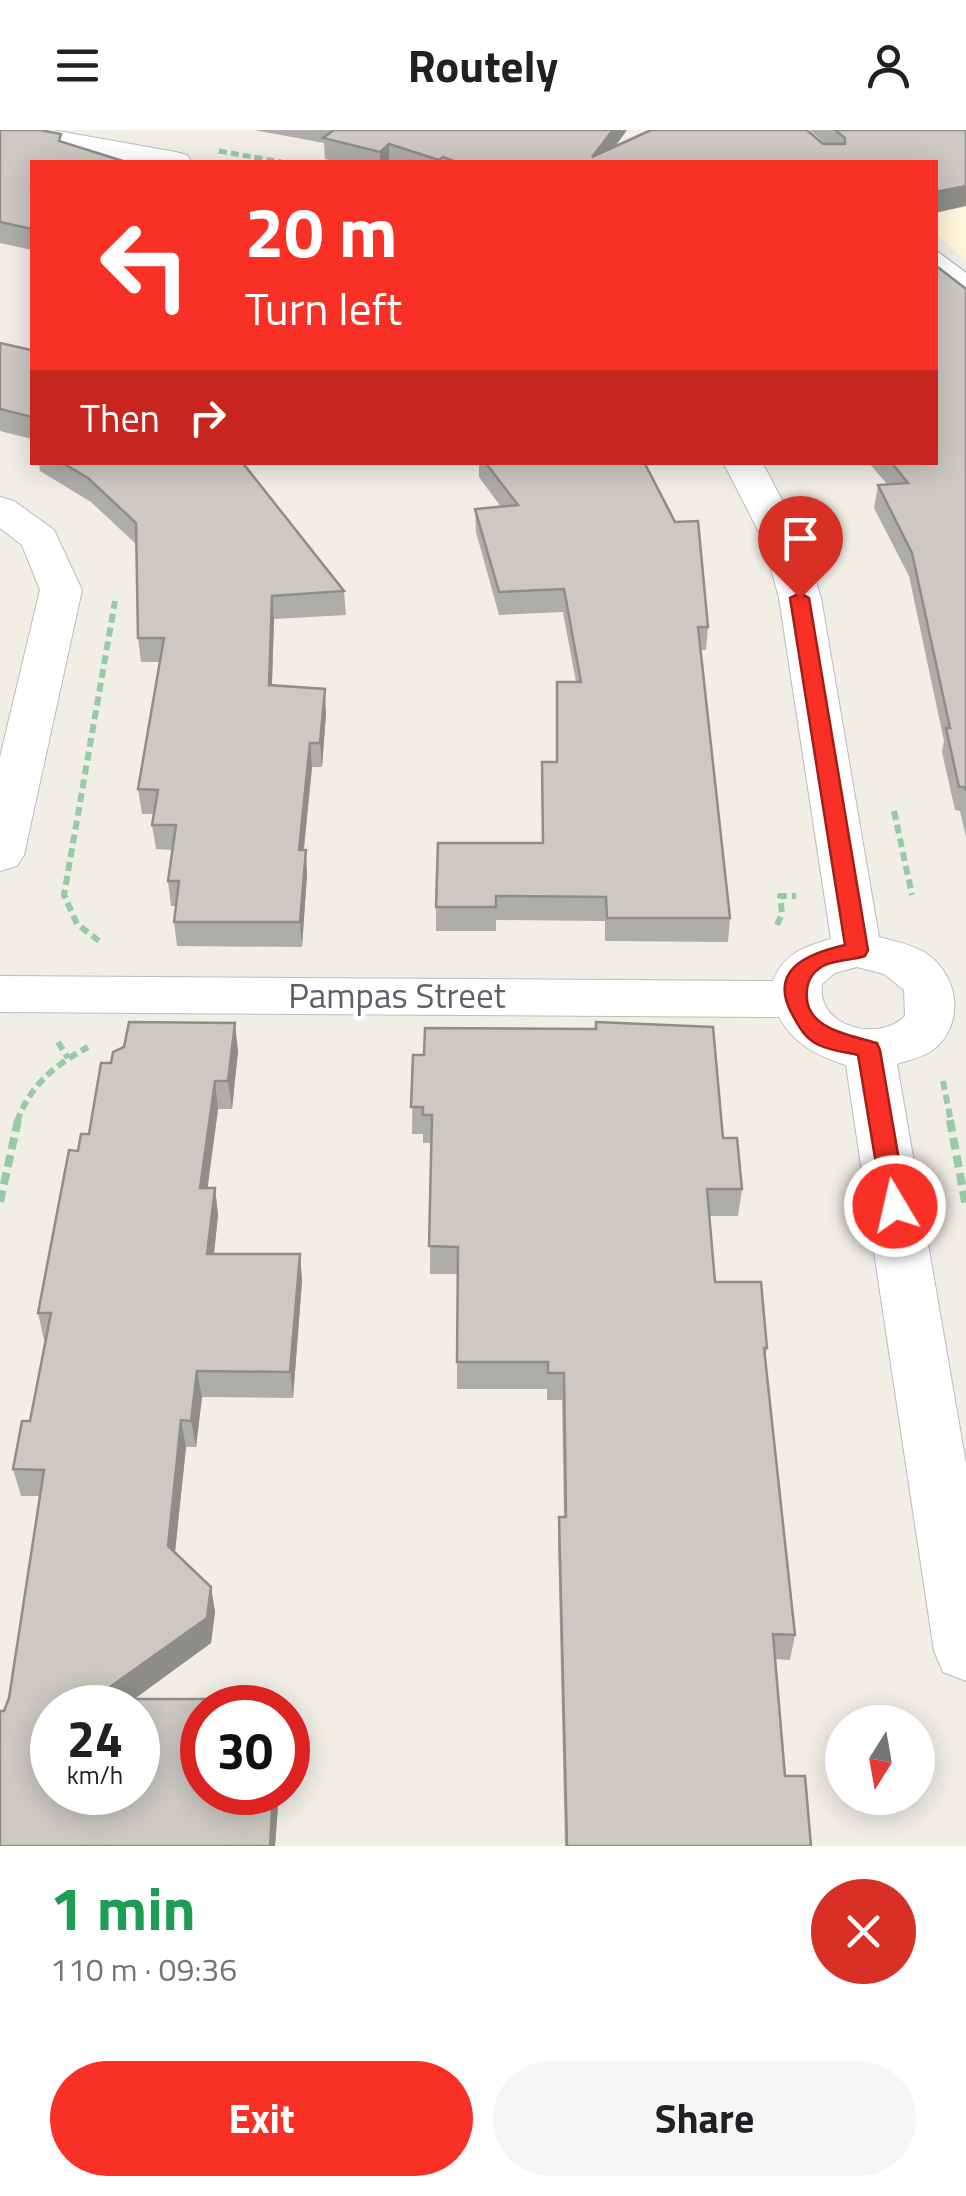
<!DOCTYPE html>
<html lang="en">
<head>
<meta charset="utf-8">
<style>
	body { margin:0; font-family:"Titillium Web",sans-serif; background:#f6f6f6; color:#202124; height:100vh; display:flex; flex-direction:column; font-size:38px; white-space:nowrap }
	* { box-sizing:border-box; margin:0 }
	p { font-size:32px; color:#757577 }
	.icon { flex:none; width:55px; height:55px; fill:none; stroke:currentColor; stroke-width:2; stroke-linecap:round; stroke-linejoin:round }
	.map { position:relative; height:1716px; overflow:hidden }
	.details { display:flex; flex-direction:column; background:#fff; flex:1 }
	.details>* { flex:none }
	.top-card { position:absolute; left:30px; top:30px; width:908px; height:305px; border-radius:0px; box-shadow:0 5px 25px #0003; background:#f83025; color:#fff; overflow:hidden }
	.needle { width:65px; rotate:191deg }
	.controls { position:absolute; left:825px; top:1575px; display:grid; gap:20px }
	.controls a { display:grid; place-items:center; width:110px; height:110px; border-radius:50%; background:#fff; box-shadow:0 5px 25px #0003; font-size:50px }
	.speed { position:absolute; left:30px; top:1555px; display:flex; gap:20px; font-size:50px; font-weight:700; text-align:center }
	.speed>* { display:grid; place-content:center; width:130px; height:130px; border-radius:50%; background:#fff; box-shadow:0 5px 25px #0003; line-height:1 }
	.speed small { font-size:25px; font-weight:400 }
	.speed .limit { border:15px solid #d22; background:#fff; color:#111 }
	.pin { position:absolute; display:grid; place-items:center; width:85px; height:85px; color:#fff; margin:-102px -42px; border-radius:50% 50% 50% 0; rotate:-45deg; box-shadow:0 0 10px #0007 }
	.pin .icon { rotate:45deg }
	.me { position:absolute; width:110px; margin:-55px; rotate:351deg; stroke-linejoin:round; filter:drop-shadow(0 0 8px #0008) }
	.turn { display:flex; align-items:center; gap:35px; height:210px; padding:0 50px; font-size:45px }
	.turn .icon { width:130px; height:130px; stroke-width:2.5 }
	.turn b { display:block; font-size:70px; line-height:85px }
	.then { display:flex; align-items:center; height:95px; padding:0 50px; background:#0003; gap:20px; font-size:38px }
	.round { display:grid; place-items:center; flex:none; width:105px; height:105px; border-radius:52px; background:#f6f6f6 }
	.head { display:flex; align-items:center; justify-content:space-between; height:170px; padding:0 50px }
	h1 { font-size:60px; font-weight:700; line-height:75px; color:#1e9e55 }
	.cta { display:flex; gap:20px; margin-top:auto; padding:20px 50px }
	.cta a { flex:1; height:115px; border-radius:60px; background:#f83025; color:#fff; font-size:40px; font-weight:700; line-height:115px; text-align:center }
	.cta a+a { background:#f6f6f6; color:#202124 }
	header { display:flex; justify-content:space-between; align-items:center; height:130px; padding:0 50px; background:#fff; font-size:45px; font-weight:700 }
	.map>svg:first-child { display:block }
</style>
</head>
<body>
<header><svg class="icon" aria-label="menu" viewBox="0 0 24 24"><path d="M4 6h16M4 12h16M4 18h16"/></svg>Routely<svg class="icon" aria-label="person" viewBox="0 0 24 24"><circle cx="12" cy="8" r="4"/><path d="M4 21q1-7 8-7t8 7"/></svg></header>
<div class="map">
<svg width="966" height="1716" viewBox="0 0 966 1716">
	<rect width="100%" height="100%" fill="#f1eee6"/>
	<polygon fill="#fff6dd" points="966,0 966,130 935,103 935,32"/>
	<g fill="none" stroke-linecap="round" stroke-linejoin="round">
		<defs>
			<polygon id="lane" points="935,120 966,143 966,157 935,134"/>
			<g id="street">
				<polygon points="0,0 52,0 176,22 187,25 192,32 126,32 0,9"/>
				<path d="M723 332H762L803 410 821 468 879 807C894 811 910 814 924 822 959 843 966 894 933 920 923 927 909 930 897 934L966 1334V1551L943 1542 934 1521 846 935C817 926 794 914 779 887L0 882V846L773 851C783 824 805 816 831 809L779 468 763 410ZM857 837 884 844 904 860 905 886C878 913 816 897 822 854L835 843Z"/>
				<polygon points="0,367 14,371 54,400 82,460 24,725 17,736 0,741 0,627 40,460 22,415 0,398"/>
			</g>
		</defs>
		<use href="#lane" stroke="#b9bcc1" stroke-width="3"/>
		<use href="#street" stroke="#b9bcc1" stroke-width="2"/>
		<polyline stroke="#98caa5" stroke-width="5" stroke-dasharray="8 4" stroke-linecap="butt" points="219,21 282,32"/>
		<g stroke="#98caa5" stroke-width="6" stroke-dasharray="9 5" stroke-linecap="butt">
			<polyline points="894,681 912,765"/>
			<polyline points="777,795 782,784 780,766 796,766"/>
			<polyline points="99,811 77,794 64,765 115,471"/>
			<polyline points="58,912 68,928"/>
			<polyline points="943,951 951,992"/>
			<path d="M17 992C30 955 55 935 88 917"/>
		</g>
		<g stroke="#98caa5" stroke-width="8" stroke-dasharray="12 6" stroke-linecap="butt">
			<polyline points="950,990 966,1077"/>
			<polyline points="0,1072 18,990"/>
		</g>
		<use href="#lane" fill="#fff" fill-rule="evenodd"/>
		<use href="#street" fill="#fff" fill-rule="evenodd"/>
	</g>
	<g fill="#afada8">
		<polygon points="0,0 32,32 32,120 0,113"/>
		<polygon points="254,0 627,0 615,17 825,14 810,0 966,0 935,32 338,32 325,29 324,13"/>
		<polygon points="966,159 966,707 960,681 955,680 942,622 944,611 909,446 874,378 878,355 887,354 868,332 935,332"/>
		<polygon points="0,213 31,220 32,219 32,309 0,301"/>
		<polygon points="39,332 242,332 344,461 346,485 274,489 272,556 326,584 322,637 312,637 304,720 307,744 302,817 177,816 174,792 176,776 171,776 168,751 173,720 156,719 152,695 154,684 142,684 138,659 160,532 141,532 138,508 136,414 91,372 40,341"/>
		<polygon points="479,332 644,332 708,497 706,520 700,520 730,788 728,812 605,811 605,791 496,790 496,801 436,801 436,777 542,713 542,632 556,632 557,552 576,552 563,482 499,485 476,402 475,379 501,377 479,347"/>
		<polygon points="238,921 232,979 218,979 207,1058 215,1058 218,1085 214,1124 300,1124 302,1151 293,1268 202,1267 196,1317 186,1317 175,1422 211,1457 215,1482 211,1513 133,1569 202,1578 279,1662 275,1716 0,1716 0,1581 4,1581 9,1568 40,1366 21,1366 13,1339 30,1291 46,1210 44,1210 38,1183 78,1021 89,1004 111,933"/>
		<polygon points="413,925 723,1008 742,1059 738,1086 709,1086 715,1152 767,1218 765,1230 795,1505 790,1530 775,1529 785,1646 811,1716 565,1716 558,1413 559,1387 564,1387 562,1270 547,1270 547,1259 457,1259 457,1144 430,1144 431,1013 423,1013 423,1004 412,1004"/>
	</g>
	<g fill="#8f8d88">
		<polygon points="613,0 627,0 603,32 592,27"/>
		<polygon points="389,14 389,32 380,32 380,22"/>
		<polygon points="966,56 966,76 935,83 935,62"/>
		<polygon points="272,466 274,489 271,580 269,555"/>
		<polygon points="325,559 326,584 322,637 320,613"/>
		<polygon points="310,613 312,637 301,744 299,720"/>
		<polygon points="306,720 307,744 302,817 300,792"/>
		<polygon points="235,893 238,921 232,979 228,951"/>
		<polygon points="215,951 218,979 204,1085 200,1058"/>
		<polygon points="215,1058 218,1085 211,1151 207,1124"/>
		<polygon points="300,1124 302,1151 293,1268 290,1242"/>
		<polygon points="197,1241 202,1267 196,1317 191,1291"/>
		<polygon points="181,1290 186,1317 173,1441 168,1416"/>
		<polygon points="211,1457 215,1482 211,1513 122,1578 93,1569"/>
		<polygon points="273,1662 279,1662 275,1716 270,1716"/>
	</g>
	<g fill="#ccc9c3" stroke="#8f8d88" stroke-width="2.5" fill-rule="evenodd">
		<polygon points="0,0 40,0 61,4 59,11 126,32 32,32 32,99 0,92"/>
		<polygon points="334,0 613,0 592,27 651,0 807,0 823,14 845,14 845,8 835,0 966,0 966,56 935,62 935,32 456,32 443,27 439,30 389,14 380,22 323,8"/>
		<polygon points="935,135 966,159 966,661 965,657 959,657 946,598 950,598 912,423 878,355 908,353 891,332 935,332"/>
		<polygon points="0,213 31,220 32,219 32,287 0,279"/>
		<polygon points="61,332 242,332 344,461 272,466 269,555 325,559 320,613 310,613 299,720 306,720 300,792 174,792 179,751 168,751 176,695 152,695 158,660 138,659 164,508 138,508 136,393 88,348"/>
		<polygon points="485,332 644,332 675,392 698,391 708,497 698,497 730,788 607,788 606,767 496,766 496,777 436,777 438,713 543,713 542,632 557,632 557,552 581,552 564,459 499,462 475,379 518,375"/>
		<path d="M129 892 235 893 228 951H215L200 1058H215L207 1124H300L290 1242 197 1241 191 1291 181 1290 168 1416 211 1457 207 1488 93 1569H222L221 1578H202V1662H273L270 1716H0V1581H4L9 1568 44 1340 13 1339 22 1291H30L51 1183H38L69 1020 78 1021 81 1004H89L101 933H111L113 922 124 917ZM52 1578H138V1662H52Z"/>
		<polygon points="596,892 713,897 723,1008 737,1008 742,1059 707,1059 715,1152 761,1152 767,1218 764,1218 795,1505 773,1504 785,1646 805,1646 811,1716 567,1716 559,1387 566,1387 564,1243 548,1243 548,1232 457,1232 458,1117 429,1116 432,985 423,985 423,977 411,977 413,925 424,925 425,898 596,899"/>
	</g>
	<path fill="#f83025" stroke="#a11f18" stroke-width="2.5" d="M800 463 809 468 868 820 865 826C853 830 837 830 825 835 815 840 808 849 807 860 802 899 850 905 877 913L880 920 907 1076 904 1082H886L883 1076 858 925C846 922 831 921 819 915 806 909 800 899 793 886 767 840 806 824 845 815L790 468Z"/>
	<g text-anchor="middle" stroke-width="9" stroke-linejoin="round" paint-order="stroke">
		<g font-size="35" fill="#5e6268" stroke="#fff">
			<text x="397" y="878">Pampas Street</text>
		</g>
	</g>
</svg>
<div class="controls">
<a><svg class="needle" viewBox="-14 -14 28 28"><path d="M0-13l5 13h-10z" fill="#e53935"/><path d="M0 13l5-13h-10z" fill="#757577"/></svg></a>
</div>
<div class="speed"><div>24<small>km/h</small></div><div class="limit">30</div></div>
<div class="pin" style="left:800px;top:468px;background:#d93025"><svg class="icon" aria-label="arrive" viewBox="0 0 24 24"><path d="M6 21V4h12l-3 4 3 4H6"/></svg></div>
<svg class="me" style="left:895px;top:1076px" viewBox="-20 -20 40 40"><circle r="17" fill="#f83025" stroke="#fff" stroke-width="3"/><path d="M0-11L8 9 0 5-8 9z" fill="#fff"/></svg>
<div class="top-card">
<div class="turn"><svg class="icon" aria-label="left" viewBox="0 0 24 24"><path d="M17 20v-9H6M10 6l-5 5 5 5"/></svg><div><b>20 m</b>Turn left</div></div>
<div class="then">Then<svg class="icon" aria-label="right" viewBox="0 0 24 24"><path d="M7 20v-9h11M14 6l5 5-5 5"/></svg></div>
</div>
</div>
<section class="details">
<div class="head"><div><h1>1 min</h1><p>110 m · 09:36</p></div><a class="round" style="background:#d93025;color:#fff"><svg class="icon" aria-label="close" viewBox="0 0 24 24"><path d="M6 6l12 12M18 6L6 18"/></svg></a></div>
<div class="cta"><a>Exit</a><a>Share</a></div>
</section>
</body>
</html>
